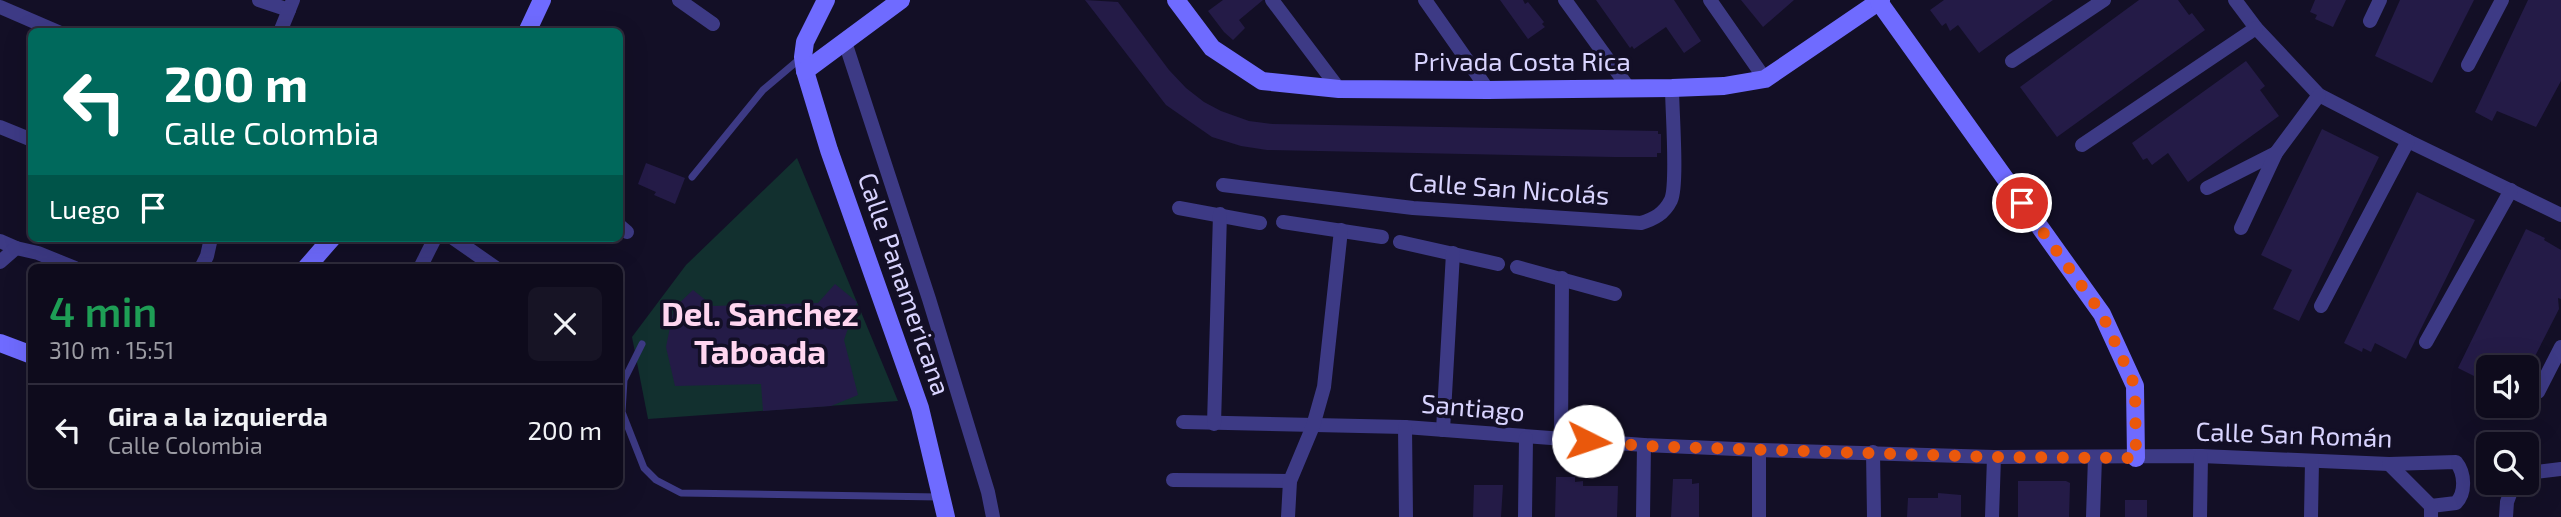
<!DOCTYPE html>
<html lang="es">
<head>
<meta charset="utf-8">
<style>
	body { margin:0; font-family:"Exo 2",sans-serif; background:#171425; color:#f1f3f6; height:100vh; display:flex; flex-direction:column; font-size:26px; white-space:nowrap }
	* { box-sizing:border-box; margin:0 }
	p { font-size:23px; color:#9b9ba3 }
	.icon { flex:none; width:38px; height:38px; fill:none; stroke:currentColor; stroke-width:2; stroke-linecap:round; stroke-linejoin:round }
	.map { position:relative; flex:1; overflow:hidden }
	.side { position:absolute; left:28px; top:264px; width:595px; height:224px; display:flex; flex-direction:column; background:#0e0b1c; border-radius:10px; box-shadow:0 7px 28px #0002,0 0 0 2px #2e2b3b }
	.side>* { flex:none }
	.hud { position:absolute; left:28px; top:28px; width:595px; height:214px; border-radius:10px; box-shadow:0 7px 28px #0002,0 0 0 2px #2e2b3b; background:#00695c; color:#fff; overflow:hidden }
	.tools { position:absolute; left:2476px; top:355px; display:grid; gap:14px }
	.tools a { display:grid; place-items:center; width:63px; height:63px; border-radius:10px; background:#0e0b1c; box-shadow:0 7px 28px #0002,0 0 0 2px #2e2b3b; font-size:35px }
	.pin { position:absolute; display:grid; place-items:center; width:60px; height:60px; color:#fff; margin:-30px; border:4px solid #fff; border-radius:50%; box-shadow:0 2px 7px #0007 }
	.me { position:absolute; width:77px; margin:-38px; rotate:94deg; stroke-linejoin:round; filter:drop-shadow(0 0 5px #0008) }
	.turn { display:flex; align-items:center; gap:24px; height:147px; padding:0 21px; font-size:32px }
	.turn .icon { width:91px; height:91px; stroke-width:2.5 }
	.turn b { display:block; font-size:49px; line-height:60px }
	.then { display:flex; align-items:center; height:66px; padding:0 21px; background:#0003; gap:14px; font-size:26px }
	.round { display:grid; place-items:center; flex:none; width:74px; height:74px; border-radius:10px; background:#171425 }
	.summary { display:flex; align-items:center; justify-content:space-between; height:119px; padding:0 21px }
	h1 { font-size:42px; font-weight:600; line-height:52px; color:#1e9e55 }
	ul { padding:0; list-style:none }
	li { display:flex; align-items:center; gap:21px; height:91px; padding:0 21px; border-top:2px solid #2e2b3b }
	li div { flex:1 }
	li b { display:block; font-size:26px }
	li em { font-style:normal }
	.map>svg:first-child { display:block }
</style>
</head>
<body>
<div class="map">
<svg width="2561" height="517" viewBox="0 0 2561 517">
	<rect width="100%" height="100%" fill="#130f26"/>
	<polygon fill="#12302f" points="797,158 898,401 648,419 632,337 686,265"/>
	<g fill="#241b47">
		<polygon points="1085,0 1118,2 1169,70 1186,88 1204,102 1221,111 1249,121 1273,124 1658,131 1658,134 1661,134 1661,153 1657,153 1657,157 1614,157 1267,150 1241,146 1212,137 1166,105"/>
		<polygon points="1223,0 1263,0 1239,20 1245,28 1233,40 1224,32 1208,11"/>
		<polygon points="1500,0 1523,0 1525,4 1528,2 1544,22 1542,24 1545,27 1528,39"/>
		<polygon points="1596,0 1674,0 1701,41 1684,53 1666,27 1634,49 1632,46 1630,48"/>
		<polygon points="1741,0 1794,0 1763,27"/>
		<polygon points="1944,0 2053,0 1979,53 1958,25 1950,31 1946,23 1942,26 1930,10"/>
		<polygon points="2139,0 2178,0 2189,15 2192,13 2205,30 2057,137 2020,87"/>
		<polygon points="2315,0 2346,0 2333,27 2315,19 2317,15 2310,12"/>
		<polygon points="2400,0 2474,0 2432,83 2375,56"/>
		<polygon points="2528,0 2561,0 2561,81 2536,127 2497,111 2492,121 2475,112"/>
		<polygon points="2246,61 2265,86 2260,90 2279,116 2188,182 2168,153 2152,165 2147,158 2143,160 2132,143"/>
		<polygon points="2322,129 2379,157 2299,321 2273,309 2292,270 2261,255"/>
		<polygon points="646,163 685,178 675,204 654,195 656,192 638,184"/>
		<polygon points="2417,192 2475,220 2406,359 2375,343 2371,352 2363,348 2362,352 2344,343"/>
		<polygon points="2526,229 2545,238 2544,240 2561,250 2561,299 2558,298 2559,309 2529,368 2488,368 2484,381 2458,368"/>
		<polygon points="835,284 857,302 844,340 858,395 831,406 763,411 761,384 675,386 666,347 674,308 693,290 713,306 818,303"/>
		<polygon points="1556,477 1575,477 1575,482 1583,481 1583,486 1618,486 1617,517 1555,517"/>
		<polygon points="1673,479 1692,479 1692,484 1699,483 1699,517 1671,517"/>
		<polygon points="2018,481 2066,481 2070,483 2069,517 2018,517"/>
		<polygon points="1474,485 1503,485 1501,517 1473,517"/>
		<polygon points="1938,493 1961,495 1961,517 1907,517 1908,498 1938,498"/>
		<rect x="2125" y="500" width="22" height="17"/>
	</g>
	<g fill="none" stroke-linecap="round" stroke-linejoin="round">
		<g stroke="#3d3a85" stroke-width="7">
			<polyline points="692,177 763,90 802,57"/>
			<polyline points="642,344 624,380 622,412 644,468 656,480 681,493 940,497"/>
		</g>
		<g stroke="#3d3a85" stroke-width="14">
			<polyline points="259,0 289,10 293,0"/>
			<polyline points="679,0 713,24"/>
			<polyline points="1272,0 1339,89"/>
			<polyline points="1425,0 1488,90"/>
			<polyline points="1565,0 1628,87"/>
			<polyline points="1710,0 1765,79"/>
			<polyline points="2235,0 2256,28 2319,95 2408,141 2561,215"/>
			<polyline points="0,7 58,32"/>
			<polyline points="2370,21 2380,0"/>
			<polyline points="280,32 289,10"/>
			<polyline points="845,42 929,299 988,492 993,517"/>
			<polyline points="2012,61 2104,0"/>
			<polyline points="2468,65 2502,0"/>
			<polyline points="0,127 32,140"/>
			<polyline points="2082,145 2256,28"/>
			<path d="M1223 185 1413 208 1641 223C1654 219 1664 214 1671 200 1678 184 1672 110 1672 88"/>
			<polyline points="2207,188 2276,153"/>
			<polyline points="1179,208 1260,223"/>
			<polyline points="1283,222 1382,237"/>
			<polyline points="620,226 627,232"/>
			<polyline points="2241,228 2276,153 2319,95"/>
			<polyline points="453,238 496,268"/>
			<polyline points="0,241 16,248"/>
			<polyline points="1400,242 1498,264"/>
			<polyline points="0,262 16,248 38,253 75,268"/>
			<polyline points="1517,267 1615,294"/>
			<polyline points="201,268 207,256 211,238"/>
			<polyline points="420,268 435,238"/>
			<polyline points="2321,306 2408,141"/>
			<polyline points="2426,342 2511,190"/>
			<polyline points="2538,392 2561,347"/>
			<path d="M1183 422 1405 427 1644 445 1759 450 1994 457 2201 456 2389 464 2456 462C2465 473 2466 493 2456 503L2431 506"/>
			<polyline points="1214,424 1220,214"/>
			<polyline points="1405,427 1406,517"/>
			<polyline points="1443,430 1453,253"/>
			<polyline points="1561,439 1562,278"/>
			<polyline points="1759,450 1759,517"/>
			<polyline points="1873,452 1874,517"/>
			<polyline points="2389,464 2431,506 2431,517"/>
			<polyline points="2527,473 2561,469"/>
			<polyline points="1173,480 1290,481"/>
			<polyline points="1288,517 1290,481 1313,426 1324,387 1341,230"/>
			<polyline points="1525,517 1526,438"/>
			<polyline points="1643,517 1644,445"/>
			<polyline points="1992,517 1994,457"/>
			<polyline points="2093,517 2095,457"/>
			<polyline points="2200,517 2201,456"/>
			<polyline points="2311,517 2312,461"/>
			<polyline points="2506,517 2507,502 2514,483"/>
		</g>
		<g stroke="#6f6bff" stroke-width="18">
			<polyline points="826,0 805,42 803,57 805,71 829,150 920,408 946,517"/>
			<polyline points="1176,0 1212,48 1262,81 1339,89 1488,90 1672,88 1724,86 1765,79 1881,0"/>
			<polyline points="1879,2 2102,314 2135,386 2136,458"/>
			<polyline points="527,32 542,0"/>
			<polyline points="805,71 901,0"/>
			<polyline points="306,268 332,238"/>
			<polyline points="0,343 32,355"/>
		</g>
	</g>
	<g fill="none" stroke-linecap="round" stroke-linejoin="round">
		<polyline stroke="#ea580c" stroke-width="12" stroke-dasharray="0 21.6" points="1588,441 1644,446 1994,457 2136,458 2135,386 2102,314 2022,203"/>
	</g>
	<g text-anchor="middle" stroke-width="7" stroke-linejoin="round" paint-order="stroke">
		<g font-size="26" fill="#d9d4ff" stroke="#130f26">
			<text x="1522" y="71">Privada Costa Rica</text>
			<text transform="translate(1509 189) rotate(4)" y="9">Calle San Nicolás</text>
			<text transform="translate(904 284) rotate(71)" y="9">Calle Panamericana</text>
			<text transform="translate(1473 408) rotate(5)" y="9">Santiago</text>
			<text transform="translate(2294 435) rotate(2)" y="9">Calle San Román</text>
		</g>
		<g font-size="33" font-weight="bold" fill="#ffd6f0" stroke="#130f26">
			<text x="760" y="326">Del. Sanchez<tspan x="760" dy="38">Taboada</tspan></text>
		</g>
	</g>
</svg>
<div class="tools">
<a><svg class="icon" aria-label="sound" viewBox="0 0 24 24"><path d="M4 9h4l5-4v14l-5-4H4zM17 9q2 3 0 6"/></svg></a>
<a><svg class="icon" aria-label="search" viewBox="0 0 24 24"><circle cx="10" cy="10" r="6"/><path d="M15 15l6 6"/></svg></a>
</div>
<div class="pin" style="left:2022px;top:203px;background:#d93025"><svg class="icon" aria-label="arrive" viewBox="0 0 24 24"><path d="M6 21V4h12l-3 4 3 4H6"/></svg></div>
<svg class="me" style="left:1588px;top:441px" viewBox="-20 -20 40 40"><circle r="19" fill="#fff"/><path d="M0-13L10 11 0 6-10 11z" fill="#ea580c"/></svg>
<div class="hud">
<div class="turn"><svg class="icon" aria-label="left" viewBox="0 0 24 24"><path d="M17 20v-9H6M10 6l-5 5 5 5"/></svg><div><b>200 m</b>Calle Colombia</div></div>
<div class="then">Luego<svg class="icon" aria-label="arrive" viewBox="0 0 24 24"><path d="M6 21V4h12l-3 4 3 4H6"/></svg></div>
</div>
<section class="side">
<div class="summary"><div><h1>4 min</h1><p>310 m · 15:51</p></div><a class="round"><svg class="icon" aria-label="close" viewBox="0 0 24 24"><path d="M6 6l12 12M18 6L6 18"/></svg></a></div>
<ul>
<li><svg class="icon" aria-label="left" viewBox="0 0 24 24"><path d="M17 20v-9H6M10 6l-5 5 5 5"/></svg><div><b>Gira a la izquierda</b><p>Calle Colombia</p></div><em>200 m</em></li>
</ul>
</section>
</div>
</body>
</html>
